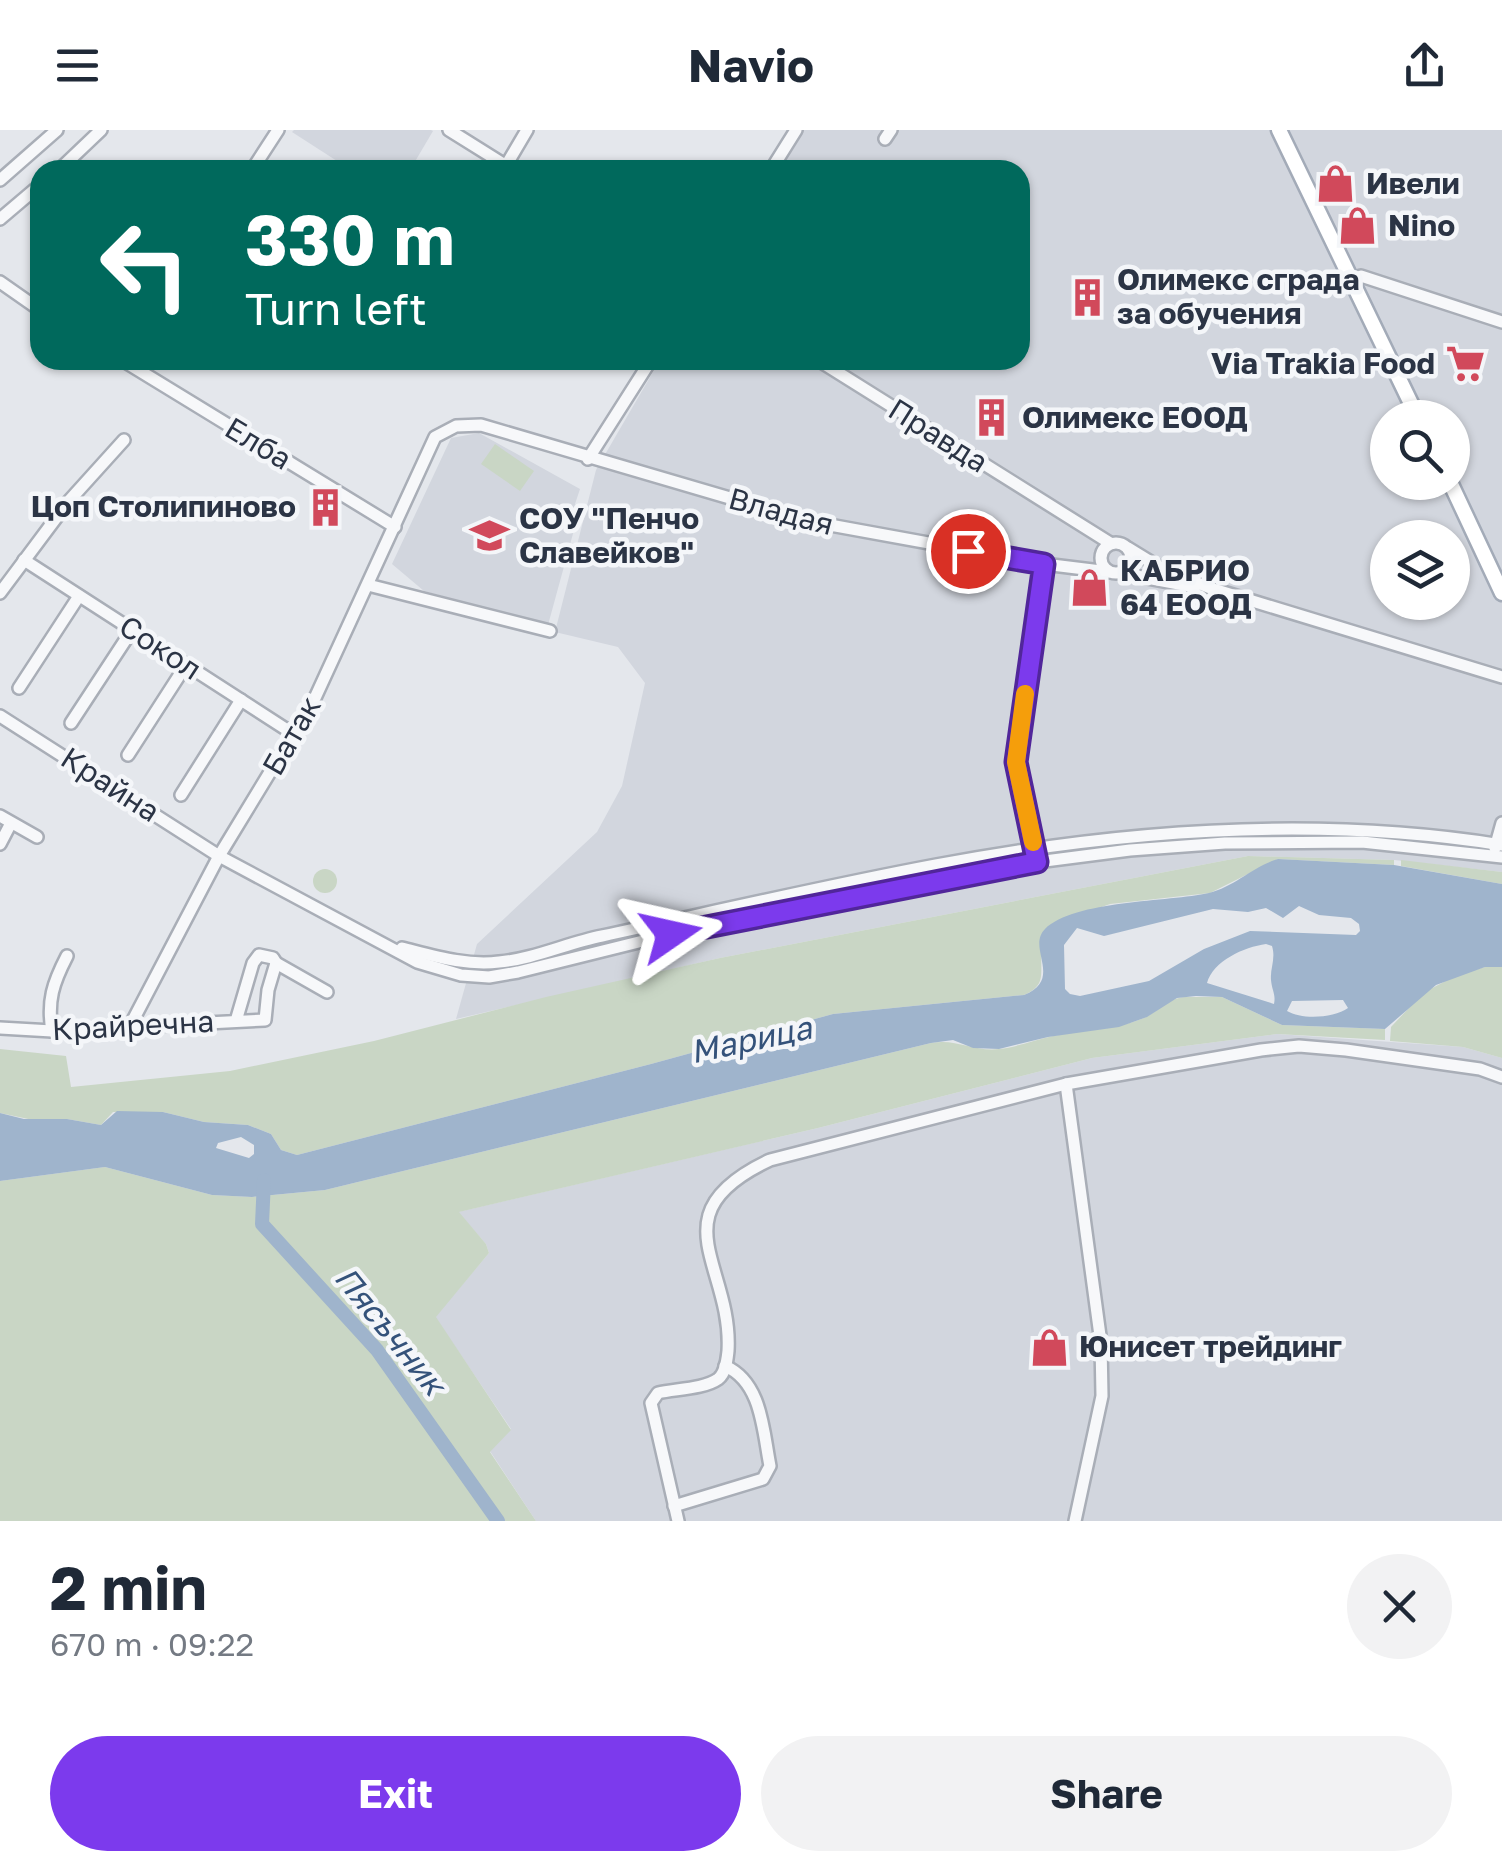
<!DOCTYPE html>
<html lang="en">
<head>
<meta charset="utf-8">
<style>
	body { margin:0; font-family:"Golos Text",sans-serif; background:#f2f2f3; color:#1f2937; height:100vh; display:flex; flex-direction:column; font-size:38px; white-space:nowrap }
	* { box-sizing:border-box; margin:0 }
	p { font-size:32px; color:#747a83 }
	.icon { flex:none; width:55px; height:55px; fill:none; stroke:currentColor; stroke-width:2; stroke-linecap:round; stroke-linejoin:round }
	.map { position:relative; height:1391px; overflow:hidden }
	.drawer { display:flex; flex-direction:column; background:#fff; flex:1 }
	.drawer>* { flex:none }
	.banner { position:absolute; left:30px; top:30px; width:1000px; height:210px; border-radius:30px; box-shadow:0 2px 8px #0004; background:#00695c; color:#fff; overflow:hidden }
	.controls { position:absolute; left:1370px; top:270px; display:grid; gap:20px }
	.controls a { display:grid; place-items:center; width:100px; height:100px; border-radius:50%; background:#fff; box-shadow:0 2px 8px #0004; font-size:50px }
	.pin { position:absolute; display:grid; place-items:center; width:85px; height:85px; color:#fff; margin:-42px; border:5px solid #fff; border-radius:50%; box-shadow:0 2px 10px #0007 }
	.me { position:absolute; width:110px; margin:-55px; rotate:79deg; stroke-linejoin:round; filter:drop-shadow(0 0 8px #0008) }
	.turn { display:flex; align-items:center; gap:35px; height:210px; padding:0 50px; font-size:45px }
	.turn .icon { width:130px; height:130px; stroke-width:2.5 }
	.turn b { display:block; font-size:70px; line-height:85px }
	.round { display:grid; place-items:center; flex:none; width:105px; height:105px; border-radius:52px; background:#f2f2f3 }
	.summary { display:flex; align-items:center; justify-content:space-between; height:170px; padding:0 50px }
	h1 { font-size:60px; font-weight:700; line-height:75px }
	.action { display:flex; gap:20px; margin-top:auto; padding:20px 50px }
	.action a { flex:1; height:115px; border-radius:60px; background:#7c3aed; color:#fff; font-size:40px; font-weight:700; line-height:115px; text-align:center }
	.action a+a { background:#f2f2f3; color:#1f2937 }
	header { display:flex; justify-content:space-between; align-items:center; height:130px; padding:0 50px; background:#fff; font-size:45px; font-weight:700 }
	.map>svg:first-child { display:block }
</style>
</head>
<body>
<header><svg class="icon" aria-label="menu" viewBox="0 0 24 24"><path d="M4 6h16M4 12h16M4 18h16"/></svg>Navio<svg class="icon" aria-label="share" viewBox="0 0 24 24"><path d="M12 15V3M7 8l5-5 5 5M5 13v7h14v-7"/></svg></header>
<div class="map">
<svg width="1502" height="1391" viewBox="0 0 1502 1391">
	<rect width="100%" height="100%" fill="#e4e7ec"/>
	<g fill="#d2d6de" fill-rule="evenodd">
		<polygon points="294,0 431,0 433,1 410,40 351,40 292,2"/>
		<path d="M803 0H1502V742L1394 730 1248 726 720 828 456 889 477 814 597 702 622 656 645 553 618 517 555 502 596 340 660 230H1020V40H777ZM1388 288H1452V352H1388ZM1388 408H1452V472H1388Z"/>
		<polygon points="479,303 580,359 575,374 580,378 548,495 424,461 392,434 451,308"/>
		<polygon points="1277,904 1463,917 1502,928 1502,1391 536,1391 490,1321 511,1299 435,1187 489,1123 486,1114 458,1082 818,998 1092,928"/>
	</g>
	<g fill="#c9d6c5">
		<polygon points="495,314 534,341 520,361 481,334"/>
		<path d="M1248 726 1394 730V735L1278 729 1210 763 1110 774 1049 796C1047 804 1044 813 1042 821 1039 842 1048 855 1024 865L833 884 651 934 297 1025 281 1020 271 1004 248 995 204 992 163 982H113L101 995 67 989 33 990 0 983V919L66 926 71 957 230 941 374 911 546 867 720 828Z"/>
		<polygon points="1401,730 1502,742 1502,754 1401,736"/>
		<circle cx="325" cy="751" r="12"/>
		<polygon points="1485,837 1502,837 1502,928 1463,917 1390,911 1391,897 1423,863 1457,845"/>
		<path d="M1185 867H1222L1282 895 1385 899V910L1277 904 1092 928 818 998 459 1082 486 1114 489 1123 436 1187 511 1300 490 1322 536 1391H0V1051L105 1037 212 1065 252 1067 325 1060 931 913C956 908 974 922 999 919 1017 917 1035 910 1053 906 1083 900 1115 900 1144 888 1159 881 1168 868 1185 867Z"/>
	</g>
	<path fill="#9fb4cc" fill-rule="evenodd" d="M1278 729 1394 735 1502 754V837H1485L1436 855 1385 899 1282 895 1222 867 1196 866 1177 868 1147 887 1119 897 1048 907 999 919 973 918 953 910 931 913 325 1060 252 1067 212 1065 105 1037 0 1051V983L24 989H67L101 995 117 981 163 982 204 992 248 995 271 1004 281 1020 297 1025 651 934 833 884 1024 865C1064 849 1026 818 1045 799 1074 770 1169 772 1209 763 1234 757 1254 736 1278 729ZM1299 776 1319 785 1351 788 1359 794 1360 801 1356 805 1250 801 1204 819 1149 851 1080 866 1070 864 1065 859 1064 815 1077 798 1104 806 1213 779 1248 782 1266 778 1283 788ZM1266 814 1272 816C1276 829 1270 838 1271 850 1272 861 1276 864 1274 874L1207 853C1213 831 1244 817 1266 814ZM1343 870 1348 878C1334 888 1302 890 1287 881L1292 871ZM241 1007 254 1015V1024L249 1028 216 1018 218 1013Z"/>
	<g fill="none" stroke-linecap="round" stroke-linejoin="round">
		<polyline stroke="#9fb4cc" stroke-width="14" points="264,1050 262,1094 377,1220 498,1391"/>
		<defs>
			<g id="minor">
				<polyline points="449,0 513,40"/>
				<polyline points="885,9 891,0"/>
				<polyline points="504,39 527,0"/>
				<polyline points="59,40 101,0"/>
				<polyline points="252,40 278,0"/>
				<polyline points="771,40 796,0"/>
				<polyline points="0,50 57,0"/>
				<polyline points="0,89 40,55"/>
				<polyline points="1351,150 1361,146 1502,192"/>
				<polyline points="0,152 40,180"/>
				<polyline points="122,230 395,397"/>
				<polyline points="818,230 1110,413"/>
				<polyline points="588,329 651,230"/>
				<circle cx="1116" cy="428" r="15"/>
				<polyline points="1128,418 1159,437 1210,458 1502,547"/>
				<polyline points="24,430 295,605"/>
				<polyline points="1120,443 1195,457"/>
				<polyline points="368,455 550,501"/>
				<polyline points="0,463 68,372 124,310"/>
				<polyline points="19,558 79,466"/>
				<polyline points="0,586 219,726 417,832 461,845 489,847 518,842 671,804 880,762 1037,732 1130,720 1225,713 1362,712 1502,727"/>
				<polyline points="71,593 132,500"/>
				<polyline points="128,625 186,535"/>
				<polyline points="181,665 241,570"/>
				<polyline points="0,686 37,707"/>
				<polyline points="0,714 11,693"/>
				<polyline points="1495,718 1502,693"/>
				<polyline points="1035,725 1015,632 1044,434"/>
				<path d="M402 818C434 826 466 836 499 832 534 829 567 813 602 806 713 782 824 756 936 735 1121 700 1315 685 1502 715"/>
				<polyline points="276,833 327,862"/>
				<polyline points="130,896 219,726 315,568 435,307 456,296 481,295 808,391 1044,434 1109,442"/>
				<polyline points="0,898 52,901 265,890 268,860 276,833 273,828 259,825 253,833 236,891"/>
				<path d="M52 901C47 871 53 853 67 826"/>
				<polyline points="1066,954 1101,1213 1102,1266 1075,1391"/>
				<path d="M674 1376 763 1349 770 1336C763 1301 762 1252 725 1236"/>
				<path d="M678 1391 651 1273 658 1263C674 1259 704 1259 718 1249 726 1243 727 1230 728 1221 733 1135 655 1084 770 1030L1066 954 1261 920 1299 916 1346 920 1480 939 1502 947"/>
			</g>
			<g id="major">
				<polyline points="1279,0 1418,288"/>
				<polyline points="1450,352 1502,463"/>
			</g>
		</defs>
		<use href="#minor" stroke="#a9aeb7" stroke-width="16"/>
		<use href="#major" stroke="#a3abb8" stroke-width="19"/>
		<use href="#minor" stroke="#f7f8fa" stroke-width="11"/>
		<use href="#major" stroke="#fff" stroke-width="14"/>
	</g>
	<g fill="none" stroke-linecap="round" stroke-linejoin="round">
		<defs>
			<polyline id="route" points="671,804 1037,732 1016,632 1044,434 968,421"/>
		</defs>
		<use href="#route" stroke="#51269a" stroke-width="25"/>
		<use href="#route" stroke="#7c3aed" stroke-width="18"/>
		<polyline stroke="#f59e0b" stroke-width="18" points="1025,564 1016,632 1033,712"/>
	</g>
	<defs>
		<symbol id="shop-bare" viewBox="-9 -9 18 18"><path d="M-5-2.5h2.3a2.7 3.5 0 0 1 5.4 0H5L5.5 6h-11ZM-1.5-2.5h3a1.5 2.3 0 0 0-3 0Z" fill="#d1495b" stroke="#f4f6f9" stroke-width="2.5" paint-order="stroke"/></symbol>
		<symbol id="building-bare" viewBox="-9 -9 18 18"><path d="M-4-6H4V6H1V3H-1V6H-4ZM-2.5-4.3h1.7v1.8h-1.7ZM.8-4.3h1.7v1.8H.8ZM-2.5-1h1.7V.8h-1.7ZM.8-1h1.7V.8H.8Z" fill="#d1495b" stroke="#f4f6f9" stroke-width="2.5" paint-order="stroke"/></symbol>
		<symbol id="supermarket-bare" viewBox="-9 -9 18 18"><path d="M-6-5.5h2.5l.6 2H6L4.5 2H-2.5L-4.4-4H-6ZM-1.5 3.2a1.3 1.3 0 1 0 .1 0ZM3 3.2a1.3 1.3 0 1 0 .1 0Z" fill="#d1495b" stroke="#f4f6f9" stroke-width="2.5" paint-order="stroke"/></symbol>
		<symbol id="school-bare" viewBox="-9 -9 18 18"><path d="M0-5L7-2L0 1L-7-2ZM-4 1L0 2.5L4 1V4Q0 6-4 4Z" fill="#d1495b" stroke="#f4f6f9" stroke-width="2.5" paint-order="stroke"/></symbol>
	</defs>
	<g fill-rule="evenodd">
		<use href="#shop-bare" x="1308" y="26" width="55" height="55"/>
		<use href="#shop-bare" x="1330" y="68" width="55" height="55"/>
		<use href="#building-bare" x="1060" y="140" width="55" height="55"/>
		<use href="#supermarket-bare" x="1438" y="206" width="55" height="55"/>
		<use href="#building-bare" x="964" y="260" width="55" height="55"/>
		<use href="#building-bare" x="298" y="350" width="55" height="55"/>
		<use href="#school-bare" x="462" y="378" width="55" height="55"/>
		<use href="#shop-bare" x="1062" y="430" width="55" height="55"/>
		<use href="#shop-bare" x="1022" y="1190" width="55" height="55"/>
	</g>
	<g text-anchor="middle" stroke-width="9" stroke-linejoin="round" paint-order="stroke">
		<g font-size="30" font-weight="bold" fill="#2b3445" stroke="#f4f6f9" text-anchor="start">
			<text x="1366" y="64">Ивели</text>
			<text x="1388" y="106">Nino</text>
			<text x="1117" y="160">Олимекс сграда<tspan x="1117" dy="34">за обучения</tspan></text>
			<text x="1435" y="244" text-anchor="end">Via Trakia Food</text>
			<text x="1022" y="298">Олимекс ЕООД</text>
			<text x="296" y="387" text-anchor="end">Цоп Столипиново</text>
			<text x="519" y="399">СОУ "Пенчо<tspan x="519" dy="34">Славейков"</tspan></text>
			<text x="1120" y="451">КАБРИО<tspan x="1120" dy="34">64 ЕООД</tspan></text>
			<text x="1079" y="1227">Юнисет трейдинг</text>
		</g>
		<g font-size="30" fill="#2b3445" stroke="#f4f6f9">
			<text transform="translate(938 306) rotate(32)" y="10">Правда</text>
			<text transform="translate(258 314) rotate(31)" y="10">Елба</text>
			<text transform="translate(781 382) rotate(15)" y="10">Владая</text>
			<text transform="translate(160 518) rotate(33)" y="10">Сокол</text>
			<text transform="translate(292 606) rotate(-60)" y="10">Батак</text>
			<text transform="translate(110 655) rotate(33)" y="10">Крайна</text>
			<text transform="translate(133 896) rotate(-3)" y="10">Крайречна</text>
		</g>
		<g font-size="32" font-style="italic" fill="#34527a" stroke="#f4f6f9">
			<text transform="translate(751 910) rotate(-12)" y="11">Марица</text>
			<text transform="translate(390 1201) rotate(51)" y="11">Пясъчник</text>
		</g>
	</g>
</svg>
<div class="controls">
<a><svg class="icon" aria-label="search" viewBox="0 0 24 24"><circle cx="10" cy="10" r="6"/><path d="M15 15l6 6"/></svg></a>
<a><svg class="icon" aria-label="layers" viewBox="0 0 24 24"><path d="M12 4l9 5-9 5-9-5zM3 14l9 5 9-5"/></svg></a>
</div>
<div class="pin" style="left:968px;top:421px;background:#d93025"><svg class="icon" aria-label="arrive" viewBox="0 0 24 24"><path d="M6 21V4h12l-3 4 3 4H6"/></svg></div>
<svg class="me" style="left:671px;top:804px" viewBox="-20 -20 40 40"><path d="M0-17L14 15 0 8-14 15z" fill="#7c3aed" stroke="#fff" stroke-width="4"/></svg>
<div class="banner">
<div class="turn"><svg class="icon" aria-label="left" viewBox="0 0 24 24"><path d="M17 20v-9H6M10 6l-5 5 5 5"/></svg><div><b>330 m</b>Turn left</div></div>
</div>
</div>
<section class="drawer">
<div class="summary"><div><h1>2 min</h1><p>670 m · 09:22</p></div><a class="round"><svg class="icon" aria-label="close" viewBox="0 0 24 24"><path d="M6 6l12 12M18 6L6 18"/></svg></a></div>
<div class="action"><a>Exit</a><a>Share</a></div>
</section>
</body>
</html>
